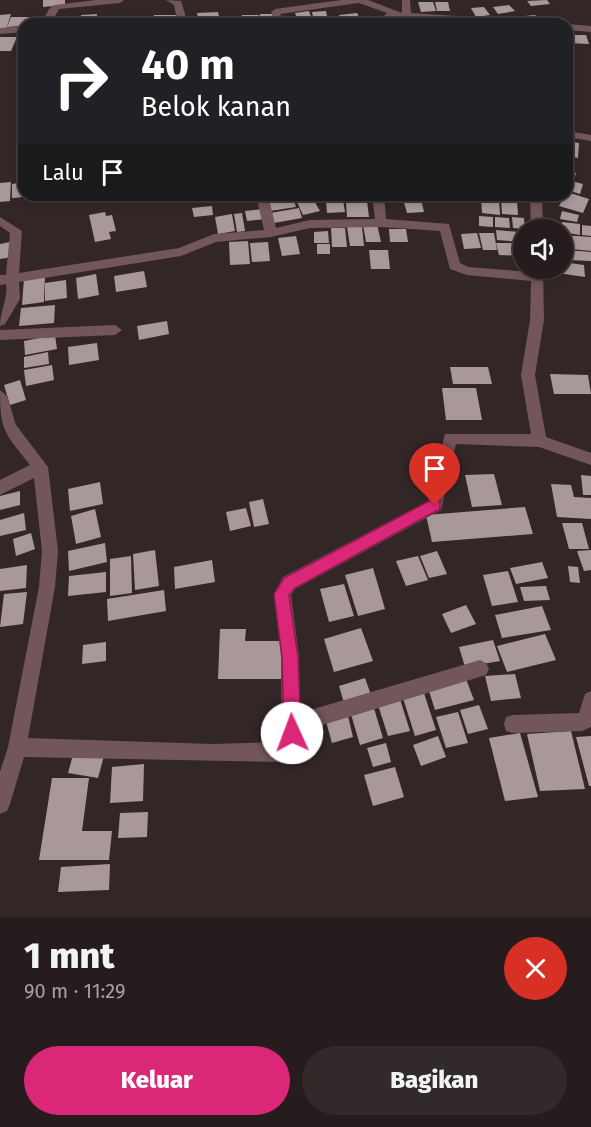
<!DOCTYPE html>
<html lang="id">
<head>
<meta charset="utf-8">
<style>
	body { margin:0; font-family:"Fira Sans",sans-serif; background:#32292a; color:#f1f3f6; height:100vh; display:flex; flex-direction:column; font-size:22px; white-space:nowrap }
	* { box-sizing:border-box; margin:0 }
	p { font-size:20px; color:#a4a1a4 }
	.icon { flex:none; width:33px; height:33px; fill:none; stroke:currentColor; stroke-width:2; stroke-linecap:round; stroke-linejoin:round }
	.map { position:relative; height:917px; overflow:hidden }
	.drawer { display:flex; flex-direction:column; background:#261c1d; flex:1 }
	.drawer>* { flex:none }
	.guide { position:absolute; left:18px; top:18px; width:555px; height:183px; border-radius:18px; box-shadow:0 3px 9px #0003,0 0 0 2px #423a3b; background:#202124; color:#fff; overflow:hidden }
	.buttons { position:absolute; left:513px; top:219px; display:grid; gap:12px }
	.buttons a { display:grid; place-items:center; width:60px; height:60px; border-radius:50%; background:#261c1d; box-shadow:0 3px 9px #0003,0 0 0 2px #423a3b; font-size:30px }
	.pin { position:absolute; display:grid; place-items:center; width:51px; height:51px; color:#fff; margin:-62px -26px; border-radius:50% 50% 50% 0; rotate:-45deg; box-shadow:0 0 6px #0007 }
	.pin .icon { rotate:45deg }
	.me { position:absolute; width:66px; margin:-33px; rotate:358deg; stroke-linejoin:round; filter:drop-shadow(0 0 4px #0008) }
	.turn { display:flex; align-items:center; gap:21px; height:126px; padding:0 24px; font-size:27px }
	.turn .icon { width:78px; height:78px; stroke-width:2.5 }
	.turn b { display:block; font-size:42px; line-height:51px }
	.then { display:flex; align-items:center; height:57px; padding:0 24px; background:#0003; gap:12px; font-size:22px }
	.round { display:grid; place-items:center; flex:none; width:63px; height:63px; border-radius:32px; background:#32292a }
	.head { display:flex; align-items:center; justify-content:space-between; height:102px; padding:0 24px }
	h1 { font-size:36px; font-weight:800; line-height:45px }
	.primary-button { display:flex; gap:12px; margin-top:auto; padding:12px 24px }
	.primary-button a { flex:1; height:69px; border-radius:36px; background:#db2777; color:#fff; font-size:24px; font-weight:800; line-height:69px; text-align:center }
	.primary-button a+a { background:#32292a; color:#f1f3f6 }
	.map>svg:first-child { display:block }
</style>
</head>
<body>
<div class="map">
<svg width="591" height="917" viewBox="0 0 591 917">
	<rect width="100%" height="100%" fill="#332627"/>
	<g fill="#a89899">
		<polygon points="43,0 65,0 65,5 43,7"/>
		<polygon points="547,0 550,4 531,6 527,1"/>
		<polygon points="418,2 433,2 436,11 421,12"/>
		<polygon points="435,2 448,2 450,11 437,11"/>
		<polygon points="509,5 515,11 498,14 493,7"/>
		<polygon points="484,7 490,15 476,17 471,8"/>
		<polygon points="309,11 313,22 299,23 295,13"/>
		<polygon points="326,11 328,21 314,22 312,12"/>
		<polygon points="218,12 219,16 198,18 197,13"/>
		<polygon points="357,13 360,19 342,21 339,15"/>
		<polygon points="11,14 6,30 0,30 0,15"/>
		<polygon points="97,14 96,23 80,24 81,15"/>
		<polygon points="260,14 274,14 273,24 259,24"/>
		<polygon points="154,15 176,15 175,22 153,22"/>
		<polygon points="242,15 259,15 258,23 241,23"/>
		<polygon points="535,15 539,20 519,23 515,17"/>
		<polygon points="11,17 48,17 45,24 7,27"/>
		<rect x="194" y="19" width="18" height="5"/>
		<polygon points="567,35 586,35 589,44 567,43"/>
		<polygon points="0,37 17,37 11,51 0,51"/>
		<polygon points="567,141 579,143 578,158 567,156"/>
		<polygon points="567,160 573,162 570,171 576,173 574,181 567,179"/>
		<polygon points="567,180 583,184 580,194 567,190"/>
		<polygon points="11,182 10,201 0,202 0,183"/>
		<polygon points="24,182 24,197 12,198 12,184"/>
		<polygon points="567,192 589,199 583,213 559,206"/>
		<polygon points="265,195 292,195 296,207 270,211"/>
		<polygon points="501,198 517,200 518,215 502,214"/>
		<polygon points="313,199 320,211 303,215 297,202"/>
		<polygon points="403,199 421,199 424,212 407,213"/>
		<polygon points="481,199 499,200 500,215 482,213"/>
		<polygon points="343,200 345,212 327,213 326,201"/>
		<polygon points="367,201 369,217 347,217 346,202"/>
		<polygon points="212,206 213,215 194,217 192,208"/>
		<polygon points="299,208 302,218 274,223 270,213"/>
		<polygon points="264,209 266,219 247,221 245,211"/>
		<polygon points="562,211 579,215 577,222 560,219"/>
		<polygon points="105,212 106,216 112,215 116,231 109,232 111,239 95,242 89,215"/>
		<polygon points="242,213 245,231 237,232 234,214"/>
		<polygon points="232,214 235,231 218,234 215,217"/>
		<polygon points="479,216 493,217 493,227 479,226"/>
		<polygon points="495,217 509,218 510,228 495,227"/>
		<polygon points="512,217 524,218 525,229 513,228"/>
		<polygon points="562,222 580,224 580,235 562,232"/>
		<polygon points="377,224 381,242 366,242 363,225"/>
		<polygon points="582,225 591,226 591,236 582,235"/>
		<polygon points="347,227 362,227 364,246 350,246"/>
		<polygon points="331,228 345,228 347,247 332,247"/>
		<polygon points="389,229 406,229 408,242 390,242"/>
		<polygon points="496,230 520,232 521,242 497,240"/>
		<polygon points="328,231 329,243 314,243 314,232"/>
		<polygon points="477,233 481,248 464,249 461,234"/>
		<polygon points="479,233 494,233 497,250 483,250"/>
		<polygon points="562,235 591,237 591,251 562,248"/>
		<polygon points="296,236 300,254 282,256 278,238"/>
		<polygon points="248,241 250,264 230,265 229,242"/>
		<polygon points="10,242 12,257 0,259 0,244"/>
		<polygon points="268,242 270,261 252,262 250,243"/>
		<polygon points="496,243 524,243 524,256 499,255"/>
		<rect x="317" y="244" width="13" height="10"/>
		<polygon points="369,250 388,250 390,269 371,269"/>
		<polygon points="567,250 591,252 591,261 568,260"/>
		<polygon points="562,262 584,265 585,277 551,272 551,268 562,268"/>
		<polygon points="144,271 147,287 116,292 114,276"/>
		<polygon points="96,274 99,295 78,299 76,278"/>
		<polygon points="45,275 44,302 22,305 24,278"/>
		<polygon points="66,280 67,298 45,301 45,283"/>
		<polygon points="55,305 54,323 19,326 21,308"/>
		<polygon points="167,321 169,334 139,340 137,326"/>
		<polygon points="55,335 57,349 25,355 24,341"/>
		<polygon points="97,343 99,360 69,365 68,347"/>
		<polygon points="48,352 49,364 24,368 24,357"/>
		<polygon points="52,365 54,380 26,386 24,370"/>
		<polygon points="450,367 488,367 492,384 453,384"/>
		<polygon points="550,374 588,375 591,394 554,394"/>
		<polygon points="20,380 26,400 10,405 4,385"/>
		<polygon points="442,388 476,388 482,420 446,420"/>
		<polygon points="494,474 502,505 472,507 465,475"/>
		<polygon points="581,475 591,476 591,495 583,495"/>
		<polygon points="100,482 103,504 70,511 68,489"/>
		<polygon points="551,484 571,485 574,497 591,498 591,519 557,517"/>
		<polygon points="20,491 20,505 0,510 0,496"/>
		<polygon points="263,499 269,524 254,527 249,502"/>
		<polygon points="525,507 533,534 432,542 426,515"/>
		<polygon points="246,508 251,526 230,531 226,512"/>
		<polygon points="95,509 101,537 76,544 71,516"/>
		<polygon points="24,513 26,530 0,536 0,520"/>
		<polygon points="562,523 582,523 589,549 569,549"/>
		<polygon points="31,533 35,549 16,556 13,539"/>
		<polygon points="105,543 107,562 69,571 68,551"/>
		<polygon points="155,550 159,586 135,590 133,554"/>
		<polygon points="591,550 591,570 584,571 577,551"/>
		<polygon points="437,551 447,574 429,578 420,556"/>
		<polygon points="131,556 132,593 110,596 110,559"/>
		<polygon points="418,556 428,580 406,586 396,561"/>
		<polygon points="212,560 215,582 175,589 174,567"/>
		<polygon points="542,562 548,578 516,584 510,568"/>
		<polygon points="27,565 26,588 0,591 0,569"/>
		<polygon points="568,566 578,567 580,583 570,582"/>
		<polygon points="373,568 385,609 358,616 345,575"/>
		<polygon points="508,571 518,602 492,606 483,575"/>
		<polygon points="106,572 106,592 68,596 69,576"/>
		<polygon points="344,584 354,616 329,622 320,589"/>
		<polygon points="546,586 550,600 524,601 520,587"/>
		<polygon points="164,590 166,611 108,621 107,599"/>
		<polygon points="27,592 23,624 0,627 4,594"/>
		<polygon points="466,605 476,624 451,633 442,614"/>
		<polygon points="542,606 551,630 502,638 495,615"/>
		<polygon points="361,628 373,661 334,672 324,639"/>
		<polygon points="220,629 246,629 245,641 282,641 281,679 218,679"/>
		<polygon points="545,634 556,660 507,672 497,646"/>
		<polygon points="493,640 500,661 465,667 459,647"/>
		<polygon points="106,642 106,661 82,664 83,645"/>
		<polygon points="515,674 521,698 491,701 485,676"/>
		<polygon points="365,678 371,695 344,703 339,686"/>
		<polygon points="466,679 474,700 435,710 428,688"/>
		<polygon points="423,690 436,730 415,736 402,695"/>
		<polygon points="399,696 410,731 388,736 377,702"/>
		<polygon points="373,705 383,738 360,745 350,711"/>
		<polygon points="479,705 488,729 468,734 460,710"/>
		<polygon points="347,712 353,737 332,743 325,718"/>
		<polygon points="458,712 468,743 446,748 436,717"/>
		<polygon points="571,731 585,789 540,791 527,734"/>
		<polygon points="520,733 538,797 505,801 489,738"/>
		<polygon points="438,736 446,757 421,766 413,745"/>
		<polygon points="591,736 591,786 589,786 576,737"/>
		<polygon points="386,743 391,762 373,767 367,748"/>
		<polygon points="74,751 104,756 98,778 68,773"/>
		<polygon points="144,764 143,801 110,803 112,767"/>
		<polygon points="395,767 404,797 373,806 364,775"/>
		<polygon points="52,778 89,778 82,831 112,831 109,860 39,860"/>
		<polygon points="148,812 147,837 118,838 120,813"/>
		<polygon points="110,864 109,890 58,892 61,867"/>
	</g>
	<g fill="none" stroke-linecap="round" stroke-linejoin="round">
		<g fill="#735659" fill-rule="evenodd">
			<polygon points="96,0 124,0 120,3 59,9 51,24 41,24 49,9 54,5"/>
			<polygon points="166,0 181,1 188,24 178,24 174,5"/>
			<polygon points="341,0 368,0 402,13 402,0 410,0 411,13 533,21 538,24 492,24 394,16 386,24 376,24 387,13 359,3 280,14 285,24 275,24 271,12 275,9"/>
			<polygon points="567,24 591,26 591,32 567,30"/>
			<polygon points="24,26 24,32 0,34 0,28"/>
			<polygon points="567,131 591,135 591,141 567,137"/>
			<path d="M256 195H268L276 228 310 220 375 219 372 195H384L386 219 449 224 460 263 468 267 531 272V268H543L544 320 535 375 546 437 591 453V465L539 447 456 444 441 510 295 589 291 595 299 657 300 713 480 660 486 663 489 669 486 675 300 732V747L298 754 280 762 24 757 10 804 7 811 0 814V772L8 747 39 587 42 551 34 478 0 495V480L30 465C5 433 0 432 0 390L7 396 16 425 48 467 58 551 55 587 28 738 212 744 282 742 281 657 274 593 283 577 428 501 445 434H531L521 375 530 320 531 281 467 275 450 269 440 231 381 227 310 228 271 237 216 242 181 256 19 282 20 299 5 324 0 326C0 310 8 300 6 284L0 285V275H6L10 233 0 226V217L22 231 19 273 179 248 214 234 264 230Z"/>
			<polygon points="530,195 542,195 543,230 531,230"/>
			<polygon points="115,325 122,330 115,335 0,340 0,330"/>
			<polygon points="591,691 591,727 582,731 513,733 506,731 504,724 506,717 513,715 579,713 585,694"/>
		</g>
	</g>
	<polygon fill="#db2777" stroke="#8e194d" stroke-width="1.5" points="435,498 440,500 440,509 295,588 289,595 298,657 301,733 299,739 292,741 286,739 284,733 282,657 274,594 284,578"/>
</svg>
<div class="buttons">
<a><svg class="icon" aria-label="sound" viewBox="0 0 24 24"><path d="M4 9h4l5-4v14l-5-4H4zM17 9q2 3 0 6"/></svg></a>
</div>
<div class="pin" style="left:435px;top:505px;background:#d93025"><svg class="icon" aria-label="arrive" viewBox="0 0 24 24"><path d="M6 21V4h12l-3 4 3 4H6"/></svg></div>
<svg class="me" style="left:292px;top:733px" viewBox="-20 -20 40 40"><circle r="19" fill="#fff"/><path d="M0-13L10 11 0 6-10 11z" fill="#db2777"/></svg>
<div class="guide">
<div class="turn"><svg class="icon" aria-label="right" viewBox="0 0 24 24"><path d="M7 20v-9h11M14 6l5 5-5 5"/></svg><div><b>40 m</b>Belok kanan</div></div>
<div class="then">Lalu<svg class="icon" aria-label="arrive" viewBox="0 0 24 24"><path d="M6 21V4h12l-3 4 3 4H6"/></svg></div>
</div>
</div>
<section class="drawer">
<div class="head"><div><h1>1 mnt</h1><p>90 m · 11:29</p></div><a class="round" style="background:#d93025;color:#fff"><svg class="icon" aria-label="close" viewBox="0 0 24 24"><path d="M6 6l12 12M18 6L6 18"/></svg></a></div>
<div class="primary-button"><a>Keluar</a><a>Bagikan</a></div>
</section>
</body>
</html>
